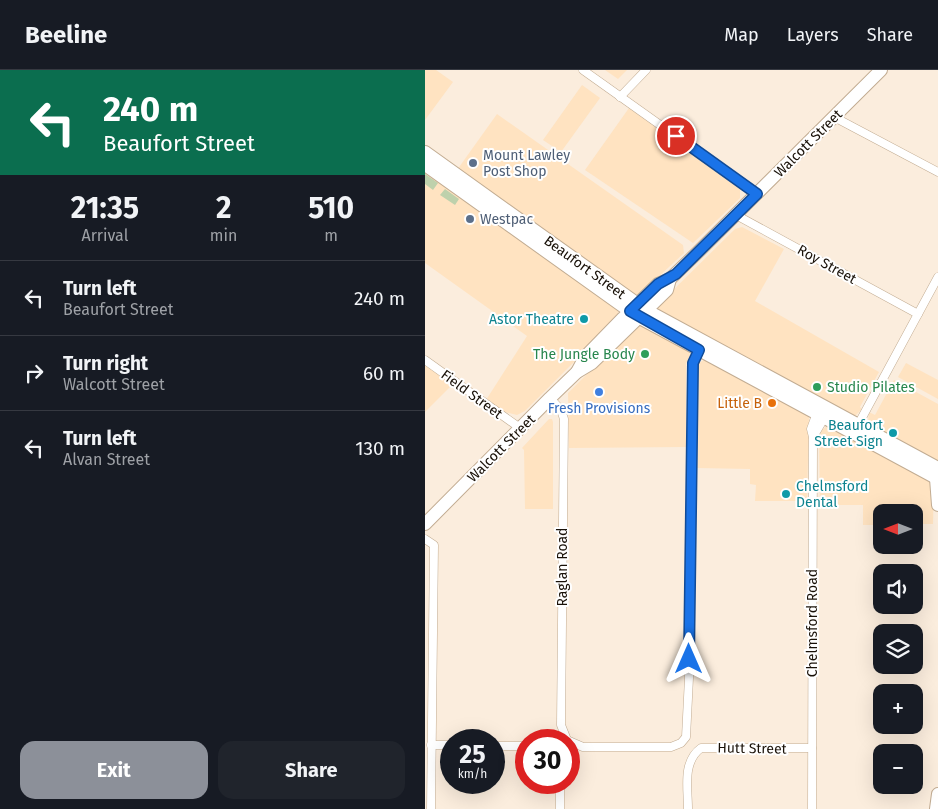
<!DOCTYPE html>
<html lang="en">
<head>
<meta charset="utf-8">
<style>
	body { margin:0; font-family:"Fira Sans",sans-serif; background:#20242c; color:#f1f3f6; height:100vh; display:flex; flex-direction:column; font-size:19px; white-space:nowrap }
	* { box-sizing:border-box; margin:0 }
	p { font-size:16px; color:#9ea1a6 }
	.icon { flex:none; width:28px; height:28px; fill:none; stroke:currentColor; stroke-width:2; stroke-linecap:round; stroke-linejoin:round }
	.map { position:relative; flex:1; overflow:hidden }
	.panel { display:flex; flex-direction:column; background:#171b24; width:425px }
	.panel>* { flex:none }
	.banner { background:#0b6e4f; color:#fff; overflow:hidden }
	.needle { width:32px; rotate:270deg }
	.buttons { position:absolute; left:448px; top:434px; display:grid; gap:10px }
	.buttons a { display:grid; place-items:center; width:50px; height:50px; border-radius:10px; background:#171b24; box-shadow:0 5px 20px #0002; font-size:25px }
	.speed { position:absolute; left:15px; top:659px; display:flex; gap:10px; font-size:25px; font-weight:700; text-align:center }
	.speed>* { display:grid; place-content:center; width:65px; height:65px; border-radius:50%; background:#171b24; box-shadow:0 5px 20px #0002; line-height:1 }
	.speed small { font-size:12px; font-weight:400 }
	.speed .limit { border:8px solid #d22; background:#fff; color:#111 }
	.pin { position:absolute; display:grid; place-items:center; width:42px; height:42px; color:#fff; margin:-21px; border:2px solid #fff; border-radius:50%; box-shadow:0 1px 5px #0007 }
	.me { position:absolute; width:55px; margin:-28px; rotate:0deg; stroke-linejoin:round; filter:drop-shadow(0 0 4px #0008) }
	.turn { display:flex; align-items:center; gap:18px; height:105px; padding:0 20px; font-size:22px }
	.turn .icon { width:65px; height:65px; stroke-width:2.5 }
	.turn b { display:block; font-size:35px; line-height:42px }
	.eta { display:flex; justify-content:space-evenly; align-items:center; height:85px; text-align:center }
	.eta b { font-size:30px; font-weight:700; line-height:35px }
	.action { display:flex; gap:10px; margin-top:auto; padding:10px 20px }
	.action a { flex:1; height:58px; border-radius:15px; background:#8c9099; color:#fff; font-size:20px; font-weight:700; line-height:58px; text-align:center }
	.action a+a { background:#20242c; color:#f1f3f6 }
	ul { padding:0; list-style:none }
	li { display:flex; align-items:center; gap:15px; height:75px; padding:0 20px; border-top:1px solid #363941 }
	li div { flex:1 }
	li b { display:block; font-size:19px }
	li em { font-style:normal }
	header { display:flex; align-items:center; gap:30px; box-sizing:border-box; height:70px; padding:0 25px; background:#171b24; border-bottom:1px solid #363941 }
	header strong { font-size:24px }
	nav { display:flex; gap:28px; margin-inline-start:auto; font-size:18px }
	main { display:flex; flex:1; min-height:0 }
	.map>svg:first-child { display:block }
</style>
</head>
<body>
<header>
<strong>Beeline</strong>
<nav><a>Map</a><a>Layers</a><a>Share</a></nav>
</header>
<main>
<section class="panel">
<div class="banner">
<div class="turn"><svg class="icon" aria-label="left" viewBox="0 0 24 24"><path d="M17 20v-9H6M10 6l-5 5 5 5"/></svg><div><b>240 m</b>Beaufort Street</div></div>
</div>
<div class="eta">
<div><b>21:35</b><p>Arrival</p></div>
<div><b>2</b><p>min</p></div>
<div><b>510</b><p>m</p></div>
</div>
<ul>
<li><svg class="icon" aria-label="left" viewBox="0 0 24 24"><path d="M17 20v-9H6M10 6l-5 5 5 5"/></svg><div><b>Turn left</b><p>Beaufort Street</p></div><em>240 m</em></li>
<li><svg class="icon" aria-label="right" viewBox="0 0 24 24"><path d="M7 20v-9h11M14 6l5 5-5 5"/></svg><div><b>Turn right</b><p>Walcott Street</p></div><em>60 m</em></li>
<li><svg class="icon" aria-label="left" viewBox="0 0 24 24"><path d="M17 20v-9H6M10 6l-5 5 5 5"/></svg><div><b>Turn left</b><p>Alvan Street</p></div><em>130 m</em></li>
</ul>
<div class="action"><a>Exit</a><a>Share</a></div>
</section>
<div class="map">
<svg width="513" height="739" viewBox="0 0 513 739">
	<rect width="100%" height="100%" fill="#fbeddd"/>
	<g fill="#ffe3c1">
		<polygon points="0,0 11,0 28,12 0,50"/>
		<polygon points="180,0 202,0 193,9"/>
		<polygon points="157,15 175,28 136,82 118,70"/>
		<polygon points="204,38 315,119 315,128 268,173 160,100"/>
		<polygon points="72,44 258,175 259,183 216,223 209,225 32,100"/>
		<polygon points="0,100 193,239 193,248 100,341 92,345 80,342 61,330 102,266 0,193"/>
		<polygon points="317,157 359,179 330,231 454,302 435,337 437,339 431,345 428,346 233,239 234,234 310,159"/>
		<polygon points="216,255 264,281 265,287 261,293 261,377 144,378 143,323 210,256"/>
		<polygon points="0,290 30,312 0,342"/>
		<polygon points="279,290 384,345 382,431 330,431 331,415 325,414 325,399 272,398 273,300 274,293"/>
		<polygon points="481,293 513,310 513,329 473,307"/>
		<polygon points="469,310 513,334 513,393 443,354 444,342 450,345"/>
		<polygon points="124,349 127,349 128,352 128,439 100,439 99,380 97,378"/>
		<polygon points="402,356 406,356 506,409 509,415 508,454 489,454 489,442 456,442 456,455 438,455 438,435 395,435 394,367 397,360"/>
	</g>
	<g fill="#bed1ac">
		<polygon points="0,104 13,113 8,120 0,114"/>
		<polygon points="20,119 34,129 30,135 15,125"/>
	</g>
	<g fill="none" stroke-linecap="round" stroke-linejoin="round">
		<defs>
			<g id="minor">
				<polyline points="158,0 332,124"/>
				<polyline points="195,27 221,0"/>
				<polyline points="409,47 513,102"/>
				<polyline points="311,145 493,244"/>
				<polyline points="0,290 95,358"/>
				<polyline points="125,328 136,340 139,349 136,655 142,670"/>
				<polyline points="433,355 513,207"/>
				<polyline points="388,367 401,345"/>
				<polyline points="0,469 9,475 6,739"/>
				<polyline points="144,671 158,677 246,677 256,673 261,667 264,608 267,293 274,280"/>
				<polyline points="6,675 26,675"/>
				<polyline points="69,676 101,676"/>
				<polyline points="135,739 135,712"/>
				<path d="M263 739C263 718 257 692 276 678H387"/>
				<polyline points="387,739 388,367 386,359 393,340"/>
			</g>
			<g id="primary">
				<polyline points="0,82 221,240 513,398"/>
				<polyline points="0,95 213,247 513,409"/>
				<polyline points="152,302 160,287 198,248 233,214 245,209 273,182 456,0"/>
				<polyline points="511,408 513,435"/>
				<polyline points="0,454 125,328 152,302 167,293 242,220 245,209"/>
				<polyline points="511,739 513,724"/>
			</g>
		</defs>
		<use href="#minor" stroke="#c2ac92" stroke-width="9"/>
		<use href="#primary" stroke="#c2ac92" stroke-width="14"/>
		<use href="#minor" stroke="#fff" stroke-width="8"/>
		<use href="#primary" stroke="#fff" stroke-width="12"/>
	</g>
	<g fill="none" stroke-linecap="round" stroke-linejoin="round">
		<defs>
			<polyline id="route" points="251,66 332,124 251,204 233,214 205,241 274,280 268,293 264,589"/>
		</defs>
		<use href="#route" stroke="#114b97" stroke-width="12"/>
		<use href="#route" stroke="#1a73e8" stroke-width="9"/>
	</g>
	<g fill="#5c6f8a" stroke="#fff" stroke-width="2">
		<circle cx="48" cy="93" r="5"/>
		<circle cx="45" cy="149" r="5"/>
	</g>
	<g fill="#0f9aa8" stroke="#fff" stroke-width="2">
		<circle cx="159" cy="249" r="5"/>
		<circle cx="468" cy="363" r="5"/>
		<circle cx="361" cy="424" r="5"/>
	</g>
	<g fill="#2e9e5b" stroke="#fff" stroke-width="2">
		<circle cx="220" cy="284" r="5"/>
		<circle cx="392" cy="317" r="5"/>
	</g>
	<circle fill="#3f7fe0" stroke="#fff" stroke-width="2" cx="174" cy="322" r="5"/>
	<circle fill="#e8710a" stroke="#fff" stroke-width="2" cx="347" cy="333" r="5"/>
	<g text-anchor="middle" stroke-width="4" stroke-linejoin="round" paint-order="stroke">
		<g font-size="14" fill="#191108" stroke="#fff">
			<text transform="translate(383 73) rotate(-45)" y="5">Walcott Street</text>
			<text transform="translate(402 194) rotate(29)" y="5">Roy Street</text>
			<text transform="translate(160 197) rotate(36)" y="5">Beaufort Street</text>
			<text transform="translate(47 324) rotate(36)" y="5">Field Street</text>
			<text transform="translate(76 378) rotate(-45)" y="5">Walcott Street</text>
			<text transform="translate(137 497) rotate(-90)" y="5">Raglan Road</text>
			<text transform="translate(387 553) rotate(-90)" y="5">Chelmsford Road</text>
			<text transform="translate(327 678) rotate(1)" y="5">Hutt Street</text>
		</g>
		<g font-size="14" fill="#4e5e75" stroke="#fff" text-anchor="start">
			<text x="58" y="90">Mount Lawley<tspan x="58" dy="16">Post Shop</tspan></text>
			<text x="55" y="154">Westpac</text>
		</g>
		<g font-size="14" fill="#0d838f" stroke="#fff" text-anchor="end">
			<text x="149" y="254">Astor Theatre</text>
			<text x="458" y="360">Beaufort<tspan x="458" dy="16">Street Sign</tspan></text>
			<text x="371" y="421" text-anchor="start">Chelmsford<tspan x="371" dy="16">Dental</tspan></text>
		</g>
		<g font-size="14" fill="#27864d" stroke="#fff" text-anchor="end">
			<text x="210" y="289">The Jungle Body</text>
			<text x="402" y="322" text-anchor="start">Studio Pilates</text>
		</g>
		<g font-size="14" fill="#c56008" stroke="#fff" text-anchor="end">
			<text x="337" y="338">Little B</text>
		</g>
		<g font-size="14" fill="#366cbe" stroke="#fff">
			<text x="174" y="343">Fresh Provisions</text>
		</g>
	</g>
</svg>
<div class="buttons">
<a><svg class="needle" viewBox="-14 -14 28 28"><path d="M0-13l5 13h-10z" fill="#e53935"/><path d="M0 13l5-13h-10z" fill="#9ea1a6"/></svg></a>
<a><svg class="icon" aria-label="sound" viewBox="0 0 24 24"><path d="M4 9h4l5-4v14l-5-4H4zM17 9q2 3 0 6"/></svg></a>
<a><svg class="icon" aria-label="layers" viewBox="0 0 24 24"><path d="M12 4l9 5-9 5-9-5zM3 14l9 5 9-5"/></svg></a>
<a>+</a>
<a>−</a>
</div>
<div class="speed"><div>25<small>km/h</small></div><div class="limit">30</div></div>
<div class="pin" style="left:251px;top:66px;background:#d93025"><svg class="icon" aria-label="arrive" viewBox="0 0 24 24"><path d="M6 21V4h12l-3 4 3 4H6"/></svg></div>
<svg class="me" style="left:264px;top:589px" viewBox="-20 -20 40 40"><path d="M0-17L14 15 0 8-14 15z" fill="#1a73e8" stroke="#fff" stroke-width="4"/></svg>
</div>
</main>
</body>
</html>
